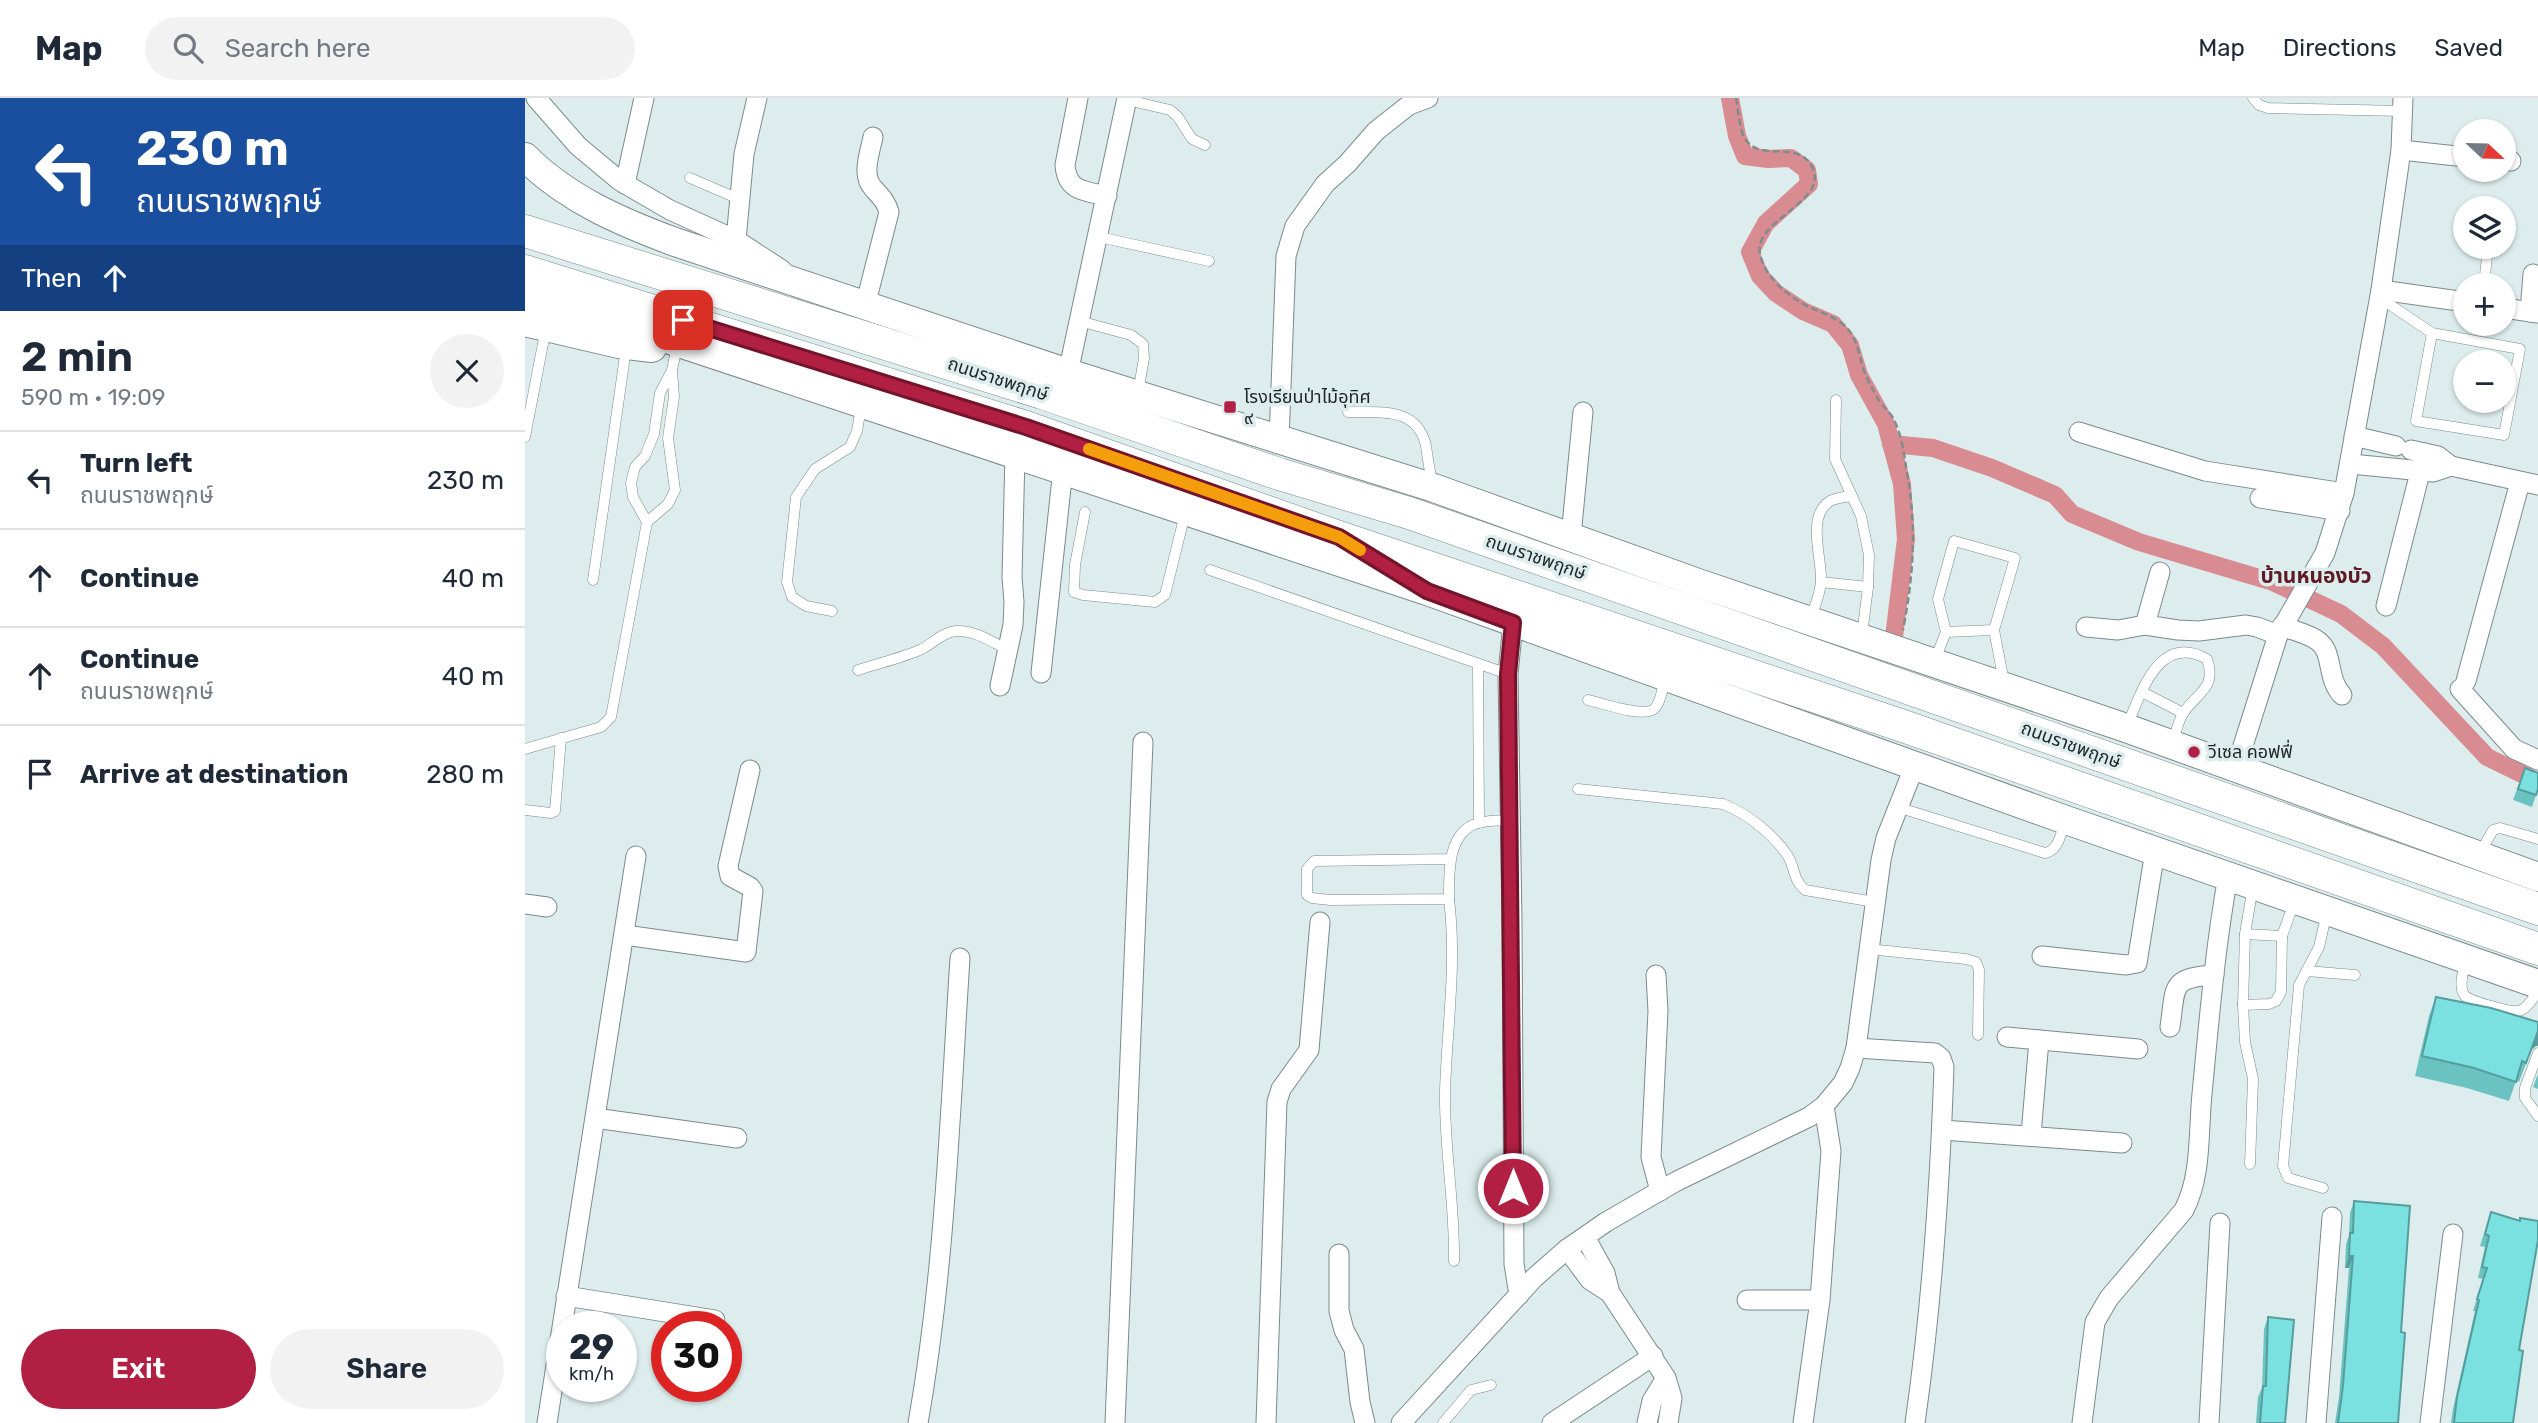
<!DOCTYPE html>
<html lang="en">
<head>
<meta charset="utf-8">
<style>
	body { margin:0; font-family:Rubik,"Noto Sans Thai",sans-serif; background:#f2f2f3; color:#1f2937; height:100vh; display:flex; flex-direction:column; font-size:26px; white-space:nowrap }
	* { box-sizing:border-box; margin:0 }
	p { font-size:23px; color:#747a83 }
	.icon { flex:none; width:38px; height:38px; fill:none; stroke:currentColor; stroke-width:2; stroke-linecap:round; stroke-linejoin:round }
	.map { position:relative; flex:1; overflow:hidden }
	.sheet { display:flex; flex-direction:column; background:#fff; width:525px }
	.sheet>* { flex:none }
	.guide { background:#1a4fa0; color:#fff; overflow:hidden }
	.needle { width:46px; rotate:112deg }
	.tools { position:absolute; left:1928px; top:21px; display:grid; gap:14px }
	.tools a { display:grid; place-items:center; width:63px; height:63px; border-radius:50%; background:#fff; box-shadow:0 2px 5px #0004; font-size:35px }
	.speed { position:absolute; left:21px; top:1213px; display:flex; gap:14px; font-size:35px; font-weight:700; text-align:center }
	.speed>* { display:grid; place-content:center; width:91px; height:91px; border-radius:50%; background:#fff; box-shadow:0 2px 5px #0004; line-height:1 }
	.speed small { font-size:18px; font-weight:400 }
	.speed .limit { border:10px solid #d22; background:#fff; color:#111 }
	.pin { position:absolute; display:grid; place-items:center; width:60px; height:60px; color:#fff; margin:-30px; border-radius:14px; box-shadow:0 4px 10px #0006 }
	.me { position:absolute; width:77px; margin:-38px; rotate:0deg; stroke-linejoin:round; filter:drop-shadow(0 0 5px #0008) }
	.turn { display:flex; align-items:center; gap:24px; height:147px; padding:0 21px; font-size:32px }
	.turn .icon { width:91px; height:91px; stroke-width:2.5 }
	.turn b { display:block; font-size:49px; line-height:60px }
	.then { display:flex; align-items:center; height:66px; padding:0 21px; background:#0003; gap:14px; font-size:26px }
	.round { display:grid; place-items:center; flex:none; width:74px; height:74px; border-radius:37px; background:#f2f2f3 }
	.head { display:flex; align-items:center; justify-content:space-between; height:119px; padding:0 21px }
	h1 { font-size:42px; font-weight:600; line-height:52px }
	.button { display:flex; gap:14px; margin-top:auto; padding:14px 21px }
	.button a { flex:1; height:80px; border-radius:42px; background:#b11f42; color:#fff; font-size:28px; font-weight:600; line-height:80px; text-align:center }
	.button a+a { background:#f2f2f3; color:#1f2937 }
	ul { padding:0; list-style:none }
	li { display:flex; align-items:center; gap:21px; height:98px; padding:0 21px; border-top:2px solid #e0e1e3 }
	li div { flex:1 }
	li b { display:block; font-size:26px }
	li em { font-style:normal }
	header { display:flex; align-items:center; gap:42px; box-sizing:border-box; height:98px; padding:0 35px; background:#fff; border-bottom:2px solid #e0e1e3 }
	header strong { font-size:33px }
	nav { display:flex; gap:38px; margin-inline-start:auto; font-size:24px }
	.search { width:490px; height:63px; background:#f2f2f3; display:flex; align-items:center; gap:18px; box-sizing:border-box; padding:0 24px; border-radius:38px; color:#747a83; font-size:26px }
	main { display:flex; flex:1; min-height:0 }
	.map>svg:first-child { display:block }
</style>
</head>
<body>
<header>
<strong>Map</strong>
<div class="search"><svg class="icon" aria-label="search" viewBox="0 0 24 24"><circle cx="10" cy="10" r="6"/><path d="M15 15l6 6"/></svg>Search here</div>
<nav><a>Map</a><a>Directions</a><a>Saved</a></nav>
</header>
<main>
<section class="sheet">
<div class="guide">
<div class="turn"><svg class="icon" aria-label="left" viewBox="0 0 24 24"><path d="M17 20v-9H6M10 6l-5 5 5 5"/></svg><div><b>230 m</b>ถนนราชพฤกษ์</div></div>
<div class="then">Then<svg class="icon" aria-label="ahead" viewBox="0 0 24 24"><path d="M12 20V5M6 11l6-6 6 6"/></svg></div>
</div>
<div class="head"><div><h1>2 min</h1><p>590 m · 19:09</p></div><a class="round"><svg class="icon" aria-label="close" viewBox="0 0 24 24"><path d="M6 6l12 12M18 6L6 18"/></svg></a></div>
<ul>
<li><svg class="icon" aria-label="left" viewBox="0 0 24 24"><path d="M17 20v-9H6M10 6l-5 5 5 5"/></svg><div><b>Turn left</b><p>ถนนราชพฤกษ์</p></div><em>230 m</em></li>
<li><svg class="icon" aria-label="ahead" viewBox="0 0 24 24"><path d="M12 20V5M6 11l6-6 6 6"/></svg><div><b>Continue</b></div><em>40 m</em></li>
<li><svg class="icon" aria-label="ahead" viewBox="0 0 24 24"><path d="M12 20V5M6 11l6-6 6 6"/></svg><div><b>Continue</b><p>ถนนราชพฤกษ์</p></div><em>40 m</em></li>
<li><svg class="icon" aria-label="arrive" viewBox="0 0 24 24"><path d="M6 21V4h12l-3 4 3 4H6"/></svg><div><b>Arrive at destination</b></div><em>280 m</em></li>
</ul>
<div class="button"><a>Exit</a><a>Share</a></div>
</section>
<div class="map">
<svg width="2013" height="1325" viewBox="0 0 2013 1325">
	<rect width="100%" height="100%" fill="#ddeded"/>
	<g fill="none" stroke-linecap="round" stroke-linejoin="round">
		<g stroke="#d88b91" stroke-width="18">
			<polyline points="1205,0 1212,38 1220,58 1243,61 1266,60 1282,72 1284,86 1241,125 1225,154 1235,178 1251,195 1278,213 1308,226 1325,247 1334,277 1361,326 1377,386 1381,441 1369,539"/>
			<polyline points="1366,346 1408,350 1467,370 1530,397 1547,416 1614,444 1748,484 1816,516 1858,548 1962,659 2013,684"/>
		</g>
		<defs>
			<g id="lane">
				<polyline points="1728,0 1734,7 1743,10 1878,13"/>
				<polyline points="602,2 645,12 653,19 667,41 680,47"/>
				<polyline points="165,80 214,101"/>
				<polyline points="574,139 684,163"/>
				<polyline points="1959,187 1963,149"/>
				<polyline points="1855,200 1907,235 1995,251 1979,337 1891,323 1907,235"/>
				<polyline points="554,223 606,237 618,246 619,260 613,295"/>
				<polyline points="1311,302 1310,361 1336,418 1344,457 1343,489 1337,537"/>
				<path d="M823 314C855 315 892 308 901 348 903 361 904 373 908 386"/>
				<polyline points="0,339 21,230"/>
				<polyline points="560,414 550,467 549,494 558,497 630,504 640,497 660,416"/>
				<polyline points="122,424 143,406 150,392 143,340 149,299 147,273"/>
				<polyline points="685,472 983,576"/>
				<polyline points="68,482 101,251"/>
				<polyline points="1296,484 1343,489"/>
				<polyline points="307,513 281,508 267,499 262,484 271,399 290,371 325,349 332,333 336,309"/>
				<path d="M1286 519C1290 508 1296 494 1296 482 1297 460 1281 418 1305 403 1311 400 1320 399 1327 398"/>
				<polyline points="1421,534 1469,532"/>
				<polyline points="1409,564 1421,534 1413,501 1429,443 1490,460 1469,532 1479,584"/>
				<polyline points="953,566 954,725"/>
				<path d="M333 572C354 565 377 560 397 551 408 545 418 534 431 533 450 532 467 544 483 552"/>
				<polyline points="1617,594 1658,615"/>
				<path d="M1063 602C1077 605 1118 620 1129 611 1136 605 1138 588 1140 579"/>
				<path d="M1602 628C1616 595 1634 534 1682 561 1692 590 1673 594 1659 614 1653 622 1651 636 1647 646"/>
				<polyline points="0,651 76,629 86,619 122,424 108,399 106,385 110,369 120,358 129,336 135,295 147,272 151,253"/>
				<path d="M1053 691 1198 706C1223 716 1248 736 1263 758 1270 770 1268 782 1280 792L1349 804"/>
				<path d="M1372 709 1520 755C1533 753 1535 737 1540 726"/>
				<polyline points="0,712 26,715 30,713 36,640"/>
				<polyline points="1955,755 1968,732 1975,730 2013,741"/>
				<path d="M925 761 789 763 782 771V797L787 800 805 802 924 801C924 776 922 734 953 725 963 722 975 723 986 722"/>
				<polyline points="1728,788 1720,836 1718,907 1744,906 1751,903 1756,894 1757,838 1770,802"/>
				<path d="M924 801C932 866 922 929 920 993 919 1050 930 1106 929 1163"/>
				<polyline points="1720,836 1757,838"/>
				<polyline points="1343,851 1441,861 1451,864 1454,872 1453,937"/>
				<path d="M1940 865C1938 874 1933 890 1940 898 1946 903 1986 915 1994 913 2003 910 2008 900 2013 893"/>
				<polyline points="1782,873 1830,877"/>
				<polyline points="1718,907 1720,944 1728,981 1725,1066"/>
				<polyline points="2013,955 2000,990 2000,1000 2013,1018"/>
				<polyline points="1798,1090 1763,1080 1758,1068 1774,887 1794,849 1802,814"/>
				<polyline points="918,1325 946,1292 966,1287"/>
			</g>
			<g id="street">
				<polyline points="11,0 53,48 95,83 145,112 211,142 257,172"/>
				<path d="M553 0 540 67C542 94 560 93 582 98"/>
				<polyline points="1876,52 1941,59"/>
				<polyline points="1979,63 1986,63"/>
				<polyline points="100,86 119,0"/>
				<polyline points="211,142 219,56 232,0"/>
				<polyline points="1856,192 1941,204"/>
				<path d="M340 208 364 114C361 103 355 98 348 90 336 77 345 54 348 39"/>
				<polyline points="1979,210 2013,215"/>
				<polyline points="2005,214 2008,176"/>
				<polyline points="543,275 602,0"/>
				<polyline points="1554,334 1680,373 1819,395"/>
				<polyline points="1829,338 1871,348"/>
				<polyline points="754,342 761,158 770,128 800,86 822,66 851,33 884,7 903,0"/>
				<polyline points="1886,352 1913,358 1926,368 2013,387"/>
				<polyline points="1826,366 1908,374 1926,368"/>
				<polyline points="1735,400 1815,413"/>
				<polyline points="1046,438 1058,314"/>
				<polyline points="1635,474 1620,527 1653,532 1674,533 1721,527 1732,529 1753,537"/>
				<polyline points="1861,508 1900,355"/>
				<polyline points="988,525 983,576 987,823 989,1166 994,1197"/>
				<path d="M1757 528C1769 533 1784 536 1793 543 1809 554 1801 580 1817 597"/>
				<polyline points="1561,529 1593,532 1620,527"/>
				<polyline points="516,575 538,371"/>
				<polyline points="1941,583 1995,384"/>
				<polyline points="475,588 488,527 489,504 487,479 490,356"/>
				<polyline points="1935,591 1989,651 2013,662"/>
				<polyline points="1711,670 1753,537 1800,455 1819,395 1856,192 1876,52 1878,0"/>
				<polyline points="0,806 22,809"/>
				<polyline points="100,837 221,854 228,793 225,789 205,778 203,768 225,672"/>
				<polyline points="1517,858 1601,867 1612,865 1630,753"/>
				<polyline points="1131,877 1133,913 1126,1059 1135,1093"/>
				<path d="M1645 929C1651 889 1644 880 1689 877"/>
				<polyline points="1482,939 1613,951"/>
				<path d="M1331 950 1410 955 1416 960 1419 969C1415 1088 1407 1207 1390 1325"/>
				<polyline points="70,1020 212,1040"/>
				<polyline points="1417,1032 1597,1045"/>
				<polyline points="1506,1037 1514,942"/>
				<polyline points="1060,1139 1080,1175 1085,1195 1141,1280 1147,1300 1143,1325"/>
				<polyline points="1042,1151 1065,1182 1085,1195"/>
				<polyline points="814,1156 814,1213 819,1232 829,1251 835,1304 840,1325"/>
				<polyline points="41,1198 190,1222"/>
				<polyline points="1222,1202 1295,1202"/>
				<polyline points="22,1325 111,758"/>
				<path d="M393 1325C420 1172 425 1015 435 860"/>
				<polyline points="590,1325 618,644"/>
				<polyline points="741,1325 752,1004 756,991 784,952 795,824"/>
				<polyline points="876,1325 1009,1180 1042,1151 1081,1124 1152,1083 1284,1019 1299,1008 1318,985 1325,970 1331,950 1356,762 1361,740 1390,667"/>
				<polyline points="1027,1325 1128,1258"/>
				<polyline points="1122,1325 1127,1303 1141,1280"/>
				<polyline points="1278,1325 1295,1202 1306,1053 1299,1008"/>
				<path d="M1557 1325 1570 1224 1584 1200 1659 1112C1677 1077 1673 1035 1677 996 1684 923 1690 850 1703 778"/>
				<polyline points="1684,1325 1695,1125"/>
				<polyline points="1791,1325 1807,1119"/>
				<polyline points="1905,1325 1928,1136"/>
			</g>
			<g id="secondary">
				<path d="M0 59C42 101 96 124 150 144L543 275 909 390 1173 485 1601 630 2013 779"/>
				<polyline points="0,197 106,229 902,493 1541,722 2013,886"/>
				<polyline points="0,224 94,246 127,250"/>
			</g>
			<g id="primary">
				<polyline points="0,133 517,295 754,376 884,415 2013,811"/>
				<polyline points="0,173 501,329 814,439 1381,629 2013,851"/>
			</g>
		</defs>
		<use href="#lane" stroke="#7b8a8a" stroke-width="11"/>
		<use href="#street" stroke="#7b8a8a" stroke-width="21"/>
		<use href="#secondary" stroke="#7b8a8a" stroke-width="30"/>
		<use href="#primary" stroke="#7b8a8a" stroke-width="33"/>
		<path stroke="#808c8c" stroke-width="2.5" stroke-dasharray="7 3.5" stroke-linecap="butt" d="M1211 0C1213 11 1214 26 1218 37 1232 67 1271 41 1286 67 1308 103 1228 121 1235 156 1240 180 1263 198 1284 209 1297 215 1311 219 1321 229 1334 242 1334 262 1341 278 1345 286 1349 294 1353 301 1358 309 1366 315 1369 322 1376 336 1379 354 1381 369 1392 428 1389 474 1378 532"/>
		<use href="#lane" stroke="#fff" stroke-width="10"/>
		<use href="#street" stroke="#fff" stroke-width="19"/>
		<use href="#secondary" stroke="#fff" stroke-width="28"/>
		<use href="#primary" stroke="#fff" stroke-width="32"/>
	</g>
	<g fill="#6ac2c1">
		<polygon points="2000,670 2013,691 2007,709 1988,702"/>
		<polygon points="1911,899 2011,948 2006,952 1994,984 1991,983 1984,1003 1942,990 1890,978 1904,918"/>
		<polygon points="2013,976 2013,991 2008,989"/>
		<polygon points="1829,1103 1876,1234 1873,1325 1810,1325 1814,1299 1824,1170 1820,1170 1821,1146 1824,1138 1825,1115"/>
		<polygon points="1966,1114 1994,1252 1988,1325 1926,1325 1928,1311 1950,1213 1948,1213 1958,1181 1953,1180 1960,1149 1955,1148"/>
		<polygon points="1743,1219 1760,1325 1731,1325 1733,1299 1737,1290 1739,1231"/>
	</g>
	<g fill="#569e9d">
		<polygon points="2013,933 2013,948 2011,948 2006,952 1994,984"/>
		<polygon points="1824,1158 1828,1158 1824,1170 1820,1170"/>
	</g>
	<g fill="#7be1e0" stroke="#569e9d" stroke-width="2">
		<polygon points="2000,670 2013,675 2013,691 2011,697 1993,691"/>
		<polygon points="1911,899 1966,910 2013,924 2013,933 2001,965 1997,963 1991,984 1949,970 1897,958"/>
		<polygon points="1829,1103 1885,1108 1876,1234 1880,1235 1873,1325 1813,1325 1818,1288 1828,1158 1824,1158 1825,1135 1828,1135"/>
		<polygon points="1966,1114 1995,1123 1995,1120 2013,1123 2013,1142 1994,1252 1998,1253 1988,1325 1929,1325 1932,1299 1954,1202 1952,1201 1962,1170 1957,1169 1964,1138 1960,1136"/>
		<polygon points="1743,1219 1769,1222 1760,1325 1735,1325 1738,1288 1741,1288"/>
	</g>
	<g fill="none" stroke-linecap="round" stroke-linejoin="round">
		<defs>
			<polyline id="route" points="158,222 501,329 814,439 902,493 988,525 983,576 988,1090"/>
		</defs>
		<use href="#route" stroke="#73142b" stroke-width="18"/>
		<use href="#route" stroke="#b11f42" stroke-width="12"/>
		<polyline stroke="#f59e0b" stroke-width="12" points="564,351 814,439 835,452"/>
	</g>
	<g fill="#b11f42" stroke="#ddeded" stroke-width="2.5">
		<rect x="698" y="302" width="14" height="14" rx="3.5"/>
		<circle cx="1669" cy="654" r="7"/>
	</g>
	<g text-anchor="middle" stroke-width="7" stroke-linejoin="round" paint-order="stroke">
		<g font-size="18" fill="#1e2424" stroke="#ddeded">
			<text transform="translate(473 281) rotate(18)" y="6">ถนนราชพฤกษ์</text>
			<text transform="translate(1011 459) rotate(19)" y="6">ถนนราชพฤกษ์</text>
			<text transform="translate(1546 647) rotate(20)" y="6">ถนนราชพฤกษ์</text>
		</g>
		<g font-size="18" fill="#1e2424" stroke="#ddeded" text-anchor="start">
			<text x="719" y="305">โรงเรียนป่าไม้อุทิศ<tspan x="719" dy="21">๙</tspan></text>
			<text x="1683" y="660">วีเซล คอฟฟี่</text>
		</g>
		<g font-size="21" font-weight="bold" fill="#5f1a26" stroke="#ddeded">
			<text x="1791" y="485">บ้านหนองบัว</text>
		</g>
	</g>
</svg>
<div class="tools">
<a><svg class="needle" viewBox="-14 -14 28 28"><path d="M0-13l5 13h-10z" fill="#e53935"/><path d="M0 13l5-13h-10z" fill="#747a83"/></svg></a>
<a><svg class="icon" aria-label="layers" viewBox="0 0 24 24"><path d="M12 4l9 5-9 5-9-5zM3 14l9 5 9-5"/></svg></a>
<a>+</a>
<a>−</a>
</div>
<div class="speed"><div>29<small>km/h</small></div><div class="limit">30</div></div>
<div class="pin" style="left:158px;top:222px;background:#d93025"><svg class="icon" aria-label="arrive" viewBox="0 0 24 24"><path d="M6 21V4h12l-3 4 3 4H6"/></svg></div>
<svg class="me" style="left:988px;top:1090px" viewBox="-20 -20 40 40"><circle r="17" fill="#b11f42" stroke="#fff" stroke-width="3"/><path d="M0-11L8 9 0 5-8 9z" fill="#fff"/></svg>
</div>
</main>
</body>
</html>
